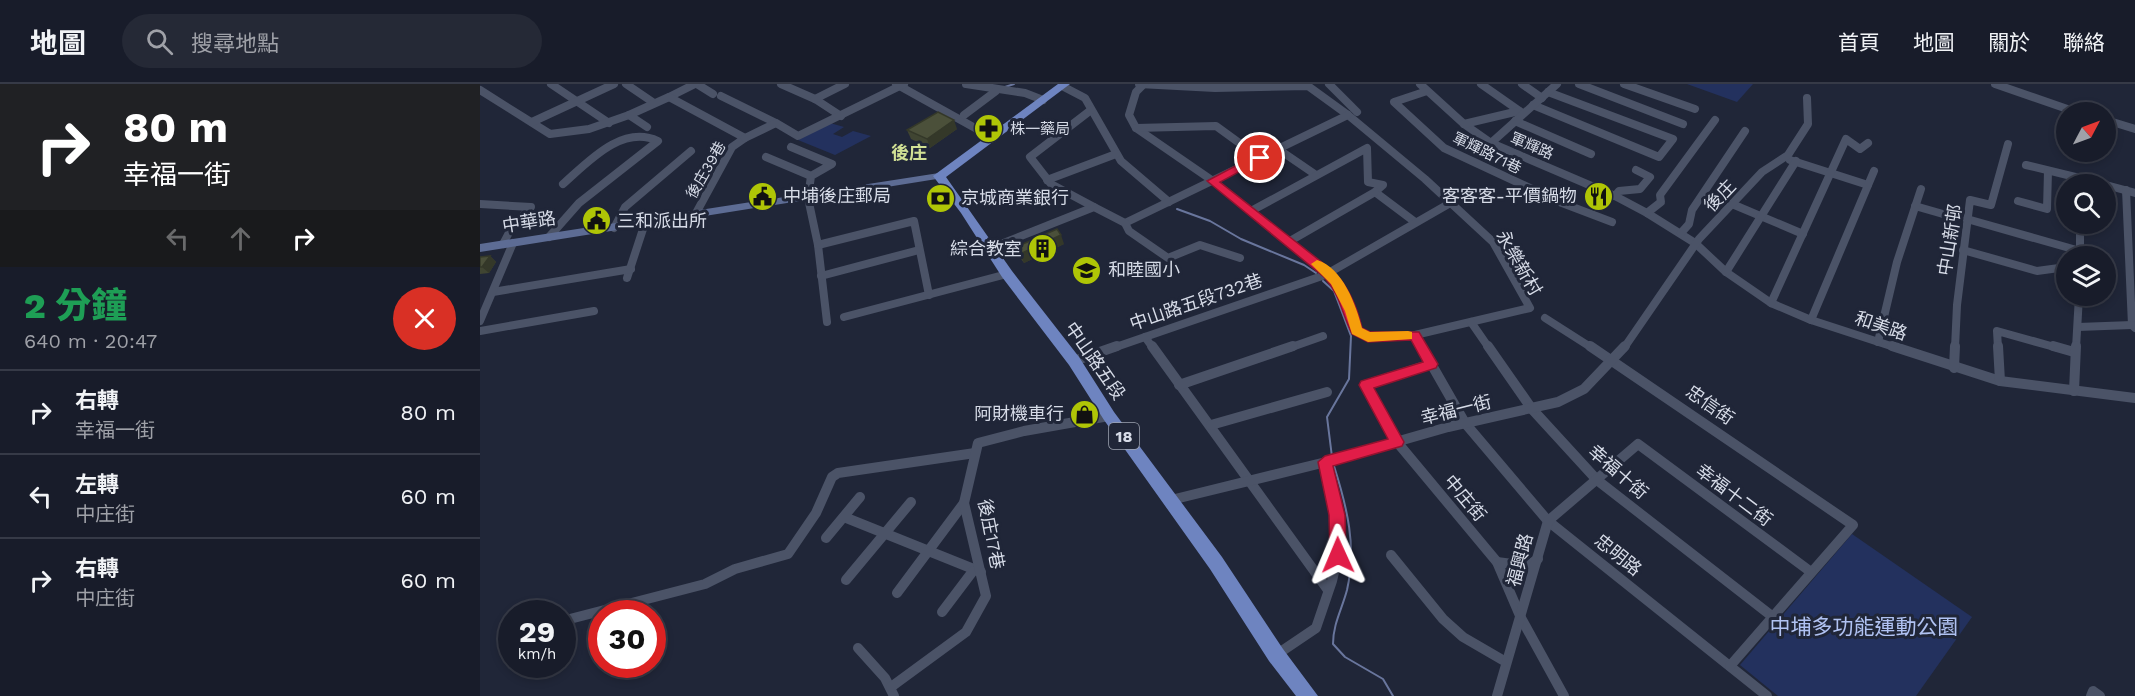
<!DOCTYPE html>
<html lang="zh-TW">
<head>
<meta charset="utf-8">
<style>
	body { margin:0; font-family:"Work Sans","Noto Sans TC",sans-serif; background:#252936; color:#f1f3f6; height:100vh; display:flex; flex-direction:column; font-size:22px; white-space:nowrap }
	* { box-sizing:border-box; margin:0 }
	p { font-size:20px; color:#9fa1a8 }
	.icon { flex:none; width:33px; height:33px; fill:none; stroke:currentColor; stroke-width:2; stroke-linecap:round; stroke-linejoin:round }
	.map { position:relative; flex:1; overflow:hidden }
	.side { display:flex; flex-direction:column; background:#181c2a; width:480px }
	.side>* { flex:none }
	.banner { background:#202124; color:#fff; overflow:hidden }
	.needle { width:39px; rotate:49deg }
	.buttons { position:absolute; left:1576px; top:18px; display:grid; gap:12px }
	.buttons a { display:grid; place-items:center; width:60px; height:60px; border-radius:50%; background:#181c2a; box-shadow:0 3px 9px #0003,0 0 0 2px #363a47; font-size:30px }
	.speed { position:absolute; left:18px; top:516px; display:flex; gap:12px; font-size:30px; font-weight:700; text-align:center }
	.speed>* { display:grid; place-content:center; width:78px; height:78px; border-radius:50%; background:#181c2a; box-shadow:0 3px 9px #0003,0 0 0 2px #363a47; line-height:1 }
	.speed small { font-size:15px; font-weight:400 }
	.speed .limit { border:9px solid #d22; background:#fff; color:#111 }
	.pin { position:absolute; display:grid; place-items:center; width:51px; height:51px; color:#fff; margin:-26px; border:3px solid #fff; border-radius:50%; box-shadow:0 2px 6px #0007 }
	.me { position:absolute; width:66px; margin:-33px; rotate:359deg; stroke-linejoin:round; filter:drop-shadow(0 0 4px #0008) }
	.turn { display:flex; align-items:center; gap:21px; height:126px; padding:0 24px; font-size:27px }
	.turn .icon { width:78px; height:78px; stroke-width:2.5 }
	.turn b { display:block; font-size:42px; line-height:51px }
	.lanes { display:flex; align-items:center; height:57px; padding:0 24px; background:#0003; justify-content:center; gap:30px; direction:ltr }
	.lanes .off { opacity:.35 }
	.round { display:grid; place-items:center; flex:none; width:63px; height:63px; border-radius:32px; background:#252936 }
	.headline { display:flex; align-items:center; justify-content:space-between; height:102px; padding:0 24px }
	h1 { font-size:36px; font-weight:800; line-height:45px; color:#1e9e55 }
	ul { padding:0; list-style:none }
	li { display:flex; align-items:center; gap:18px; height:84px; padding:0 24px; border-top:2px solid #363a47 }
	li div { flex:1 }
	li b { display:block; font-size:22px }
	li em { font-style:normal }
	header { display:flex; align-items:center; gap:36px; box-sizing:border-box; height:84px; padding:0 30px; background:#181c2a; border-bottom:2px solid #363a47 }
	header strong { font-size:28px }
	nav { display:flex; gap:33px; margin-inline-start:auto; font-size:21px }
	.search { width:420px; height:54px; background:#252936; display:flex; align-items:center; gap:15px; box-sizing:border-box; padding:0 21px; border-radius:33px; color:#9fa1a8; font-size:22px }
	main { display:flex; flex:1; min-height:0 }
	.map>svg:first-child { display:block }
</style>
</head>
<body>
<header>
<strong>地圖</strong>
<div class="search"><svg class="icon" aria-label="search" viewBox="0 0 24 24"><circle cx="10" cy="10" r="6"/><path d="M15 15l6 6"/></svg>搜尋地點</div>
<nav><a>首頁</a><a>地圖</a><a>關於</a><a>聯絡</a></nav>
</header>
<main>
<section class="side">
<div class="banner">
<div class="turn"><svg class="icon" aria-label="right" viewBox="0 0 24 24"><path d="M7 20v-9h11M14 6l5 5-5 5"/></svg><div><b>80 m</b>幸福一街</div></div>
<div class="lanes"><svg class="icon off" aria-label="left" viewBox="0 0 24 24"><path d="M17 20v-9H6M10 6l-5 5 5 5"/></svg><svg class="icon off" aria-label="ahead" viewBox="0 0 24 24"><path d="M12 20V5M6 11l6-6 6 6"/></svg><svg class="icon" aria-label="right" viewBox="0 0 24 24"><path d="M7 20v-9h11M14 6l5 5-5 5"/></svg></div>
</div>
<div class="headline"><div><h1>2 分鐘</h1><p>640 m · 20:47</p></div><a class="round" style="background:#d93025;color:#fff"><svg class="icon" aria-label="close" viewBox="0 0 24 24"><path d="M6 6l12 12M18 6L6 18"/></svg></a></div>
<ul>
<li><svg class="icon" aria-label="right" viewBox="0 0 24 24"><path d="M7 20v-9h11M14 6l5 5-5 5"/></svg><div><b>右轉</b><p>幸福一街</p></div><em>80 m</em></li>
<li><svg class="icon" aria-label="left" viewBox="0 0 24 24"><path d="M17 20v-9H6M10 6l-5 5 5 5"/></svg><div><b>左轉</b><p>中庄街</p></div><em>60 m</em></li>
<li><svg class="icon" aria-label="right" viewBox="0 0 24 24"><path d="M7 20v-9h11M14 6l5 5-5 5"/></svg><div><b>右轉</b><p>中庄街</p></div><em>60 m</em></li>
</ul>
</section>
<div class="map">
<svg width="1655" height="612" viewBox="0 0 1655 612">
	<rect width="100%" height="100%" fill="#202638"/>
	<g fill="#23315e">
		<polygon points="1207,0 1273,0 1257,18"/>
		<polygon points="350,39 364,43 353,50 362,53 373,47 391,52 355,71 318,56"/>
		<polygon points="1372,450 1492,533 1436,612 1298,612 1260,581"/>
	</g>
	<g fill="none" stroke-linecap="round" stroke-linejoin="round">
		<g stroke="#69769d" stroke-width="2">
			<polyline points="525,3 534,0"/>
			<polyline points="697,125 730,137 761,155 824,181 836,189"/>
			<polyline points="843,197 854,207 871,252 869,295 847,333 852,373"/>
			<path d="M854 382C867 423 877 463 867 506 862 525 853 540 853 560L865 573 903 595 913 612"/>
		</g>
		<g stroke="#4b5367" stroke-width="8">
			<polyline points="71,0 129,39"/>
			<polyline points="146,0 174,19"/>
			<polyline points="217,0 233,10"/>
			<polyline points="301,0 335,15 361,32"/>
			<polyline points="416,0 513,54"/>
			<polyline points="486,0 545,9 563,16"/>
			<polyline points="659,0 735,4 828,2 868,31 945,95 1013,158 1050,224 935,251 942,264"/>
			<polyline points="664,0 656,8 649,31 656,44 733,97 849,190 866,216 876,247 888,253 935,251"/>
			<polyline points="849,0 877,28"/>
			<polyline points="940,0 984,40 1011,59 1135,112 1167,129 1215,159 1246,188 1291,219 1331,236 1417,264"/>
			<polyline points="1001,0 1041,28"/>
			<polyline points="1042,0 1062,14"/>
			<polyline points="1099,0 1203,40"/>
			<polyline points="1144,0 1215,25"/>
			<polyline points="1515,0 1596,28"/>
			<polyline points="582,2 605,14 641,77 689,118"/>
			<polyline points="0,6 70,50 109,45 149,31"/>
			<polyline points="947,7 914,18 964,64 1082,119 1132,138"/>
			<polyline points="241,12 296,39"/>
			<polyline points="189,13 215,0"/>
			<polyline points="335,15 365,0"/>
			<polyline points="1053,21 1179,73 1193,55 1068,8"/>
			<polyline points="611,26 550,73 571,100 614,123"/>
			<polyline points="484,31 516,7"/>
			<polyline points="1626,36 1655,45"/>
			<polyline points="1035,37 1111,70"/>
			<polyline points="52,38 134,0"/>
			<polyline points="984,40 1039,27"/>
			<polyline points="167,43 149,31 189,13 265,54 252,63 215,131"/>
			<polyline points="656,44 736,42 780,74"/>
			<polyline points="265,54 296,39 318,52 424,0"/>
			<polyline points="1011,59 1077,0"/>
			<polyline points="311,63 352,80 331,92 328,114 338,161 347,238"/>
			<polyline points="798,65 836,91"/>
			<polyline points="286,73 331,92"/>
			<polyline points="1310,76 1388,101"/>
			<polyline points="1546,81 1624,100"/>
			<polyline points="567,96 636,70"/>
			<polyline points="1626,101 1655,109"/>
			<polyline points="1646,106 1652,241 1655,244"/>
			<polyline points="1135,112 1139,107 1160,105 1170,93 1156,86"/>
			<polyline points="1538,117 1567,125 1568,87"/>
			<polyline points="0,120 51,123 32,143 23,160"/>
			<polyline points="1252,120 1323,150"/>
			<polyline points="1435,122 1463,130"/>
			<polyline points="771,127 887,64 888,98 903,101 895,108 935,138"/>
			<polyline points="1167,129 1181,118 1180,111 1235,36"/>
			<polyline points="1487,135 1600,167"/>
			<polyline points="645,139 868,31"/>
			<polyline points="1600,140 1600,172"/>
			<polyline points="134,144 145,123 211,67"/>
			<polyline points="1201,149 1209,140 1212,126 1265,47"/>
			<path d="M69 153 99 119 178 57C142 40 108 78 83 100"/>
			<polyline points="810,157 895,108"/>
			<polyline points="338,161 434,137 449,211"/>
			<polyline points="511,164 614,123 645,139 649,147 688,174 720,161 760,174"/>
			<polyline points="1483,166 1557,187 1579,184"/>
			<polyline points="1246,188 1316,77"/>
			<polyline points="341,192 439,166"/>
			<polyline points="147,194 165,139"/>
			<polyline points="13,208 151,185"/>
			<polyline points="1291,219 1366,55 1380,65 1388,59"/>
			<polyline points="364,233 527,190"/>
			<polyline points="1065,234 1112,264"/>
			<polyline points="1331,236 1394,87"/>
			<polyline points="0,237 33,159"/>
			<polyline points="991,238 1009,264"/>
			<polyline points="1598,243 1652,241"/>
			<polyline points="0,247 114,227"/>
			<polyline points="665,253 673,264"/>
			<polyline points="1398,258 1417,178 1441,105"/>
			<polyline points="633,264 845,191 972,118"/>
			<polyline points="809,264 843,252"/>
			<polyline points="1144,264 1219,155 1282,88 1308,71 1328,40 1327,14"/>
			<polyline points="1475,264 1477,221 1490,116 1511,121 1528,60"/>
			<polyline points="1518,264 1517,247 1578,264"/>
			<polyline points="1596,264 1599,212"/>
		</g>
		<g stroke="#4b5367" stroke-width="10">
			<polyline points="672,262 848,506"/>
			<polyline points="941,262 985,339 1068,437 1287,612"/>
			<polyline points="1008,262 1052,325 1117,396 1293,533"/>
			<polyline points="1110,262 1373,441 1250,582"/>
			<polyline points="1412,262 1520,297 1655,314"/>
			<polyline points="1518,262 1520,297"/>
			<polyline points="1573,262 1594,268"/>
			<polyline points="594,277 637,262"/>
			<polyline points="951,280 886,301 917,358 1017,478 1041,534 1084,612"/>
			<polyline points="1474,284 1475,262"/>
			<polyline points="699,301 813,262"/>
			<polyline points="1594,307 1596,262"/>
			<polyline points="731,341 847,308"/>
			<polyline points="691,416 846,378 968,343 1078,318 1104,305 1145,262"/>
			<polyline points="364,433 501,488"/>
			<polyline points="346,454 380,413"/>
			<polyline points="911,471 963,535 983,553 1026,578"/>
			<polyline points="1017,478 1047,482 1058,475"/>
			<polyline points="366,496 431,418"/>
			<polyline points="417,509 484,419"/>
			<polyline points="462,528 493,487"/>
			<polyline points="86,536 225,500 255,485 308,470 336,429 352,393 358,389 495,369"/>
			<polyline points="378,564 405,594 414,612"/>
			<polyline points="796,571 836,544 852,497 858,471 858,448 845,378"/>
			<polyline points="411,603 486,548 506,512 484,419 498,359 544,347 629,332"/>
			<polyline points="1017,612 1068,437 1158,360 1331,488"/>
			<polyline points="1611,612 1613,607 1620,612"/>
		</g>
		<polygon fill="#5d6c94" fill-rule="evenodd" points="459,89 463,90 463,94 0,168 0,160"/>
		<polygon fill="#6e84c0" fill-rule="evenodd" points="578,0 590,0 466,93 532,187 599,273 634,328 742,473 803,565 838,612 816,612 789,577 730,485 624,336 589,281 522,193 481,129 453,92"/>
	</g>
	<g fill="#404532">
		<polygon points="477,45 450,64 431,55 427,46"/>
		<polygon points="584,160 544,179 539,172 536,163"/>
		<polygon points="10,172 16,178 9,189 0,190 0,173"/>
	</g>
	<g fill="#343829">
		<polygon points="474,36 477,45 450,64 447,55"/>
		<polygon points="581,151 584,160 544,179 540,170"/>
		<polygon points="10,172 16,178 9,189 2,183"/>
	</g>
	<g fill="#4b503a" stroke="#343829" stroke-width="1.5">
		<polygon points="458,28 474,36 447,55 427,46"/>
		<polygon points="577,145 581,151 540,170 536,163"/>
		<polygon points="10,172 2,183 0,183 0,173"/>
	</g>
	<path fill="#e11d48" stroke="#92132f" stroke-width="1.5" d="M776 71 785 74 740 98 853 187C868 202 877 223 882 244L890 248H939L958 280 956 284 894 304 924 358 922 362 853 382 865 431 866 471 864 476 858 478 853 476 850 471 849 431 838 378 845 372 908 355 879 301 881 297 943 278 931 256 888 258 872 250C862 230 860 210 844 193L727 97Z"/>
	<path fill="#f59e0b" d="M837 176C863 184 876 221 882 244L890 248 928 247 932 248V255L888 258 872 250 865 227 851 200 831 180Z"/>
	<defs>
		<symbol id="pharmacy-disc" viewBox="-11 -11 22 22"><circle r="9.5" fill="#afc506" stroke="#202638"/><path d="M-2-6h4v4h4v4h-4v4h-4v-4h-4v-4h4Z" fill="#111"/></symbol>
		<symbol id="civic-disc" viewBox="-11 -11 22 22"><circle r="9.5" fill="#afc506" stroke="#202638"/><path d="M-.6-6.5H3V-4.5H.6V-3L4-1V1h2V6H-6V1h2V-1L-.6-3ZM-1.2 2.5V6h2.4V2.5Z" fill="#111"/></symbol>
		<symbol id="restaurant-disc" viewBox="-11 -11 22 22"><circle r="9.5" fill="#afc506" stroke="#202638"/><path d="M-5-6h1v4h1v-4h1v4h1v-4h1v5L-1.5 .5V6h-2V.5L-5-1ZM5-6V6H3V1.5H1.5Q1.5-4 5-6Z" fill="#111"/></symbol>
		<symbol id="bank-disc" viewBox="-11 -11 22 22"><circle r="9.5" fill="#afc506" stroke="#202638"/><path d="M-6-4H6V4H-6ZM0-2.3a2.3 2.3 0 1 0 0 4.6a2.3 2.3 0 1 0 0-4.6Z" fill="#111"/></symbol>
		<symbol id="building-disc" viewBox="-11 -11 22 22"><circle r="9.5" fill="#afc506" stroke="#202638"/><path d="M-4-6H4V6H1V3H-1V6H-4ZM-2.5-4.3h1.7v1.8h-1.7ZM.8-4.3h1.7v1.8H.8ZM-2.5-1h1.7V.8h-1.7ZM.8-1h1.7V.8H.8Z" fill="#111"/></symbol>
		<symbol id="school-disc" viewBox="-11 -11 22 22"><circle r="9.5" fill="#afc506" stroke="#202638"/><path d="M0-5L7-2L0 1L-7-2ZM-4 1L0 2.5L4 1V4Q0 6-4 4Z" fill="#111"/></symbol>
		<symbol id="shop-disc" viewBox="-11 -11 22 22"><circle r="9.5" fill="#afc506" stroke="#202638"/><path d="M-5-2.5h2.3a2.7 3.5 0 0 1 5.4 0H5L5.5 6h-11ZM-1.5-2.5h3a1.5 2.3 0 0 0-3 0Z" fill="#111"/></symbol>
	</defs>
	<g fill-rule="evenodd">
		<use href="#pharmacy-disc" x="492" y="28" width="33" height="33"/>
		<use href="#civic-disc" x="266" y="96" width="33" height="33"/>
		<use href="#restaurant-disc" x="1102" y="96" width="33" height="33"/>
		<use href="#bank-disc" x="444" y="98" width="33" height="33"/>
		<use href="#civic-disc" x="100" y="120" width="33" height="33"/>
		<use href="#building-disc" x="546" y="148" width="33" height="33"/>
		<use href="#school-disc" x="590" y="170" width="33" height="33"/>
		<use href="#shop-disc" x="588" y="314" width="33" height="33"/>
	</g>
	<g text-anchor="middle" stroke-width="6" stroke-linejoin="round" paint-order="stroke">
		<g font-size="15" fill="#d6dbe7" stroke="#202638" text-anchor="start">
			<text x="530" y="50">株一藥局</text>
		</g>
		<g font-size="15" fill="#d6dbe7" stroke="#202638">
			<text transform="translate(1052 62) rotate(23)" y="5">軍輝路</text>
			<text transform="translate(1007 69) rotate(26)" y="5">軍輝路71巷</text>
			<text transform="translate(226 86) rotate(-60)" y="5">後庄39巷</text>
		</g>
		<rect fill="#202638" stroke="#9fa5b2" stroke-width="1.5" x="629" y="339" width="30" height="26" rx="4.5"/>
		<g font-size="16" font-weight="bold" fill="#d6dbe7">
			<text x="644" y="358">18</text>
		</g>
		<g font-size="18" font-weight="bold" fill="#d2e195" stroke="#202638">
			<text x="429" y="75">後庄</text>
		</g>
		<g font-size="18" fill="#d6dbe7" stroke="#202638" text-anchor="start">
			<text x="303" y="118">中埔後庄郵局</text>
			<text x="1097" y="118" text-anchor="end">客客客-平價鍋物</text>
			<text x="481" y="120">京城商業銀行</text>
			<text x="137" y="143">三和派出所</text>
			<text x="542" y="171" text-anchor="end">綜合教室</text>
			<text x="628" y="192">和睦國小</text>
			<text x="584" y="336" text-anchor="end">阿財機車行</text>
		</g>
		<g font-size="18" fill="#d6dbe7" stroke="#202638">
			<text transform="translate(1240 112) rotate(-46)" y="6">後庄</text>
			<text transform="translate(49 138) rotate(-9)" y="6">中華路</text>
			<text transform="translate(1470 156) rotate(-81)" y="6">中山新邨</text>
			<text transform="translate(1039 179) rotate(60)" y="6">永樂新村</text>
			<text transform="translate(716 218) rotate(-19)" y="6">中山路五段732巷</text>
			<text transform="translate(1401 242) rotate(19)" y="6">和美路</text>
			<text transform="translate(615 277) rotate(55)" y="6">中山路五段</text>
			<text transform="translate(1230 321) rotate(35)" y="6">忠信街</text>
			<text transform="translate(976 326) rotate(-14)" y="6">幸福一街</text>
			<text transform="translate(1138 388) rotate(41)" y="6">幸福十街</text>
			<text transform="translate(1254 411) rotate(37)" y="6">幸福十二街</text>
			<text transform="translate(985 414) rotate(50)" y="6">中庄街</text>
			<text transform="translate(511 450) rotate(79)" y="6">後庄17巷</text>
			<text transform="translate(1138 471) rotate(39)" y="6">忠明路</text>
			<text transform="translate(1040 476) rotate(-75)" y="6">福興路</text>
		</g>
		<g font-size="21" fill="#b0c2f2" stroke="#202638">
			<text x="1384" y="550">中埔多功能運動公園</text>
		</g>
	</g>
</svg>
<div class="buttons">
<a><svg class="needle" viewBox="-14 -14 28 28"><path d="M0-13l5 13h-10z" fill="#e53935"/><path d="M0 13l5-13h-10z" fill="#9fa1a8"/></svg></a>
<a><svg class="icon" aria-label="search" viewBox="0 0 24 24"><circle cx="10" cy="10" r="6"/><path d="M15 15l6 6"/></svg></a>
<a><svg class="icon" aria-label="layers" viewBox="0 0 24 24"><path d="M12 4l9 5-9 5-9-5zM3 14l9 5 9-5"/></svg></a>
</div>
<div class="speed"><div>29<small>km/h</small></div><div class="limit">30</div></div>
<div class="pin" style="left:780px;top:74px;background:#d93025"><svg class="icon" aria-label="arrive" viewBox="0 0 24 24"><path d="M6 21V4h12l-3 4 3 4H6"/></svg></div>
<svg class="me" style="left:858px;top:471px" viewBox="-20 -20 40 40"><path d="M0-17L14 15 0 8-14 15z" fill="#e11d48" stroke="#fff" stroke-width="4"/></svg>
</div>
</main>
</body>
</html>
